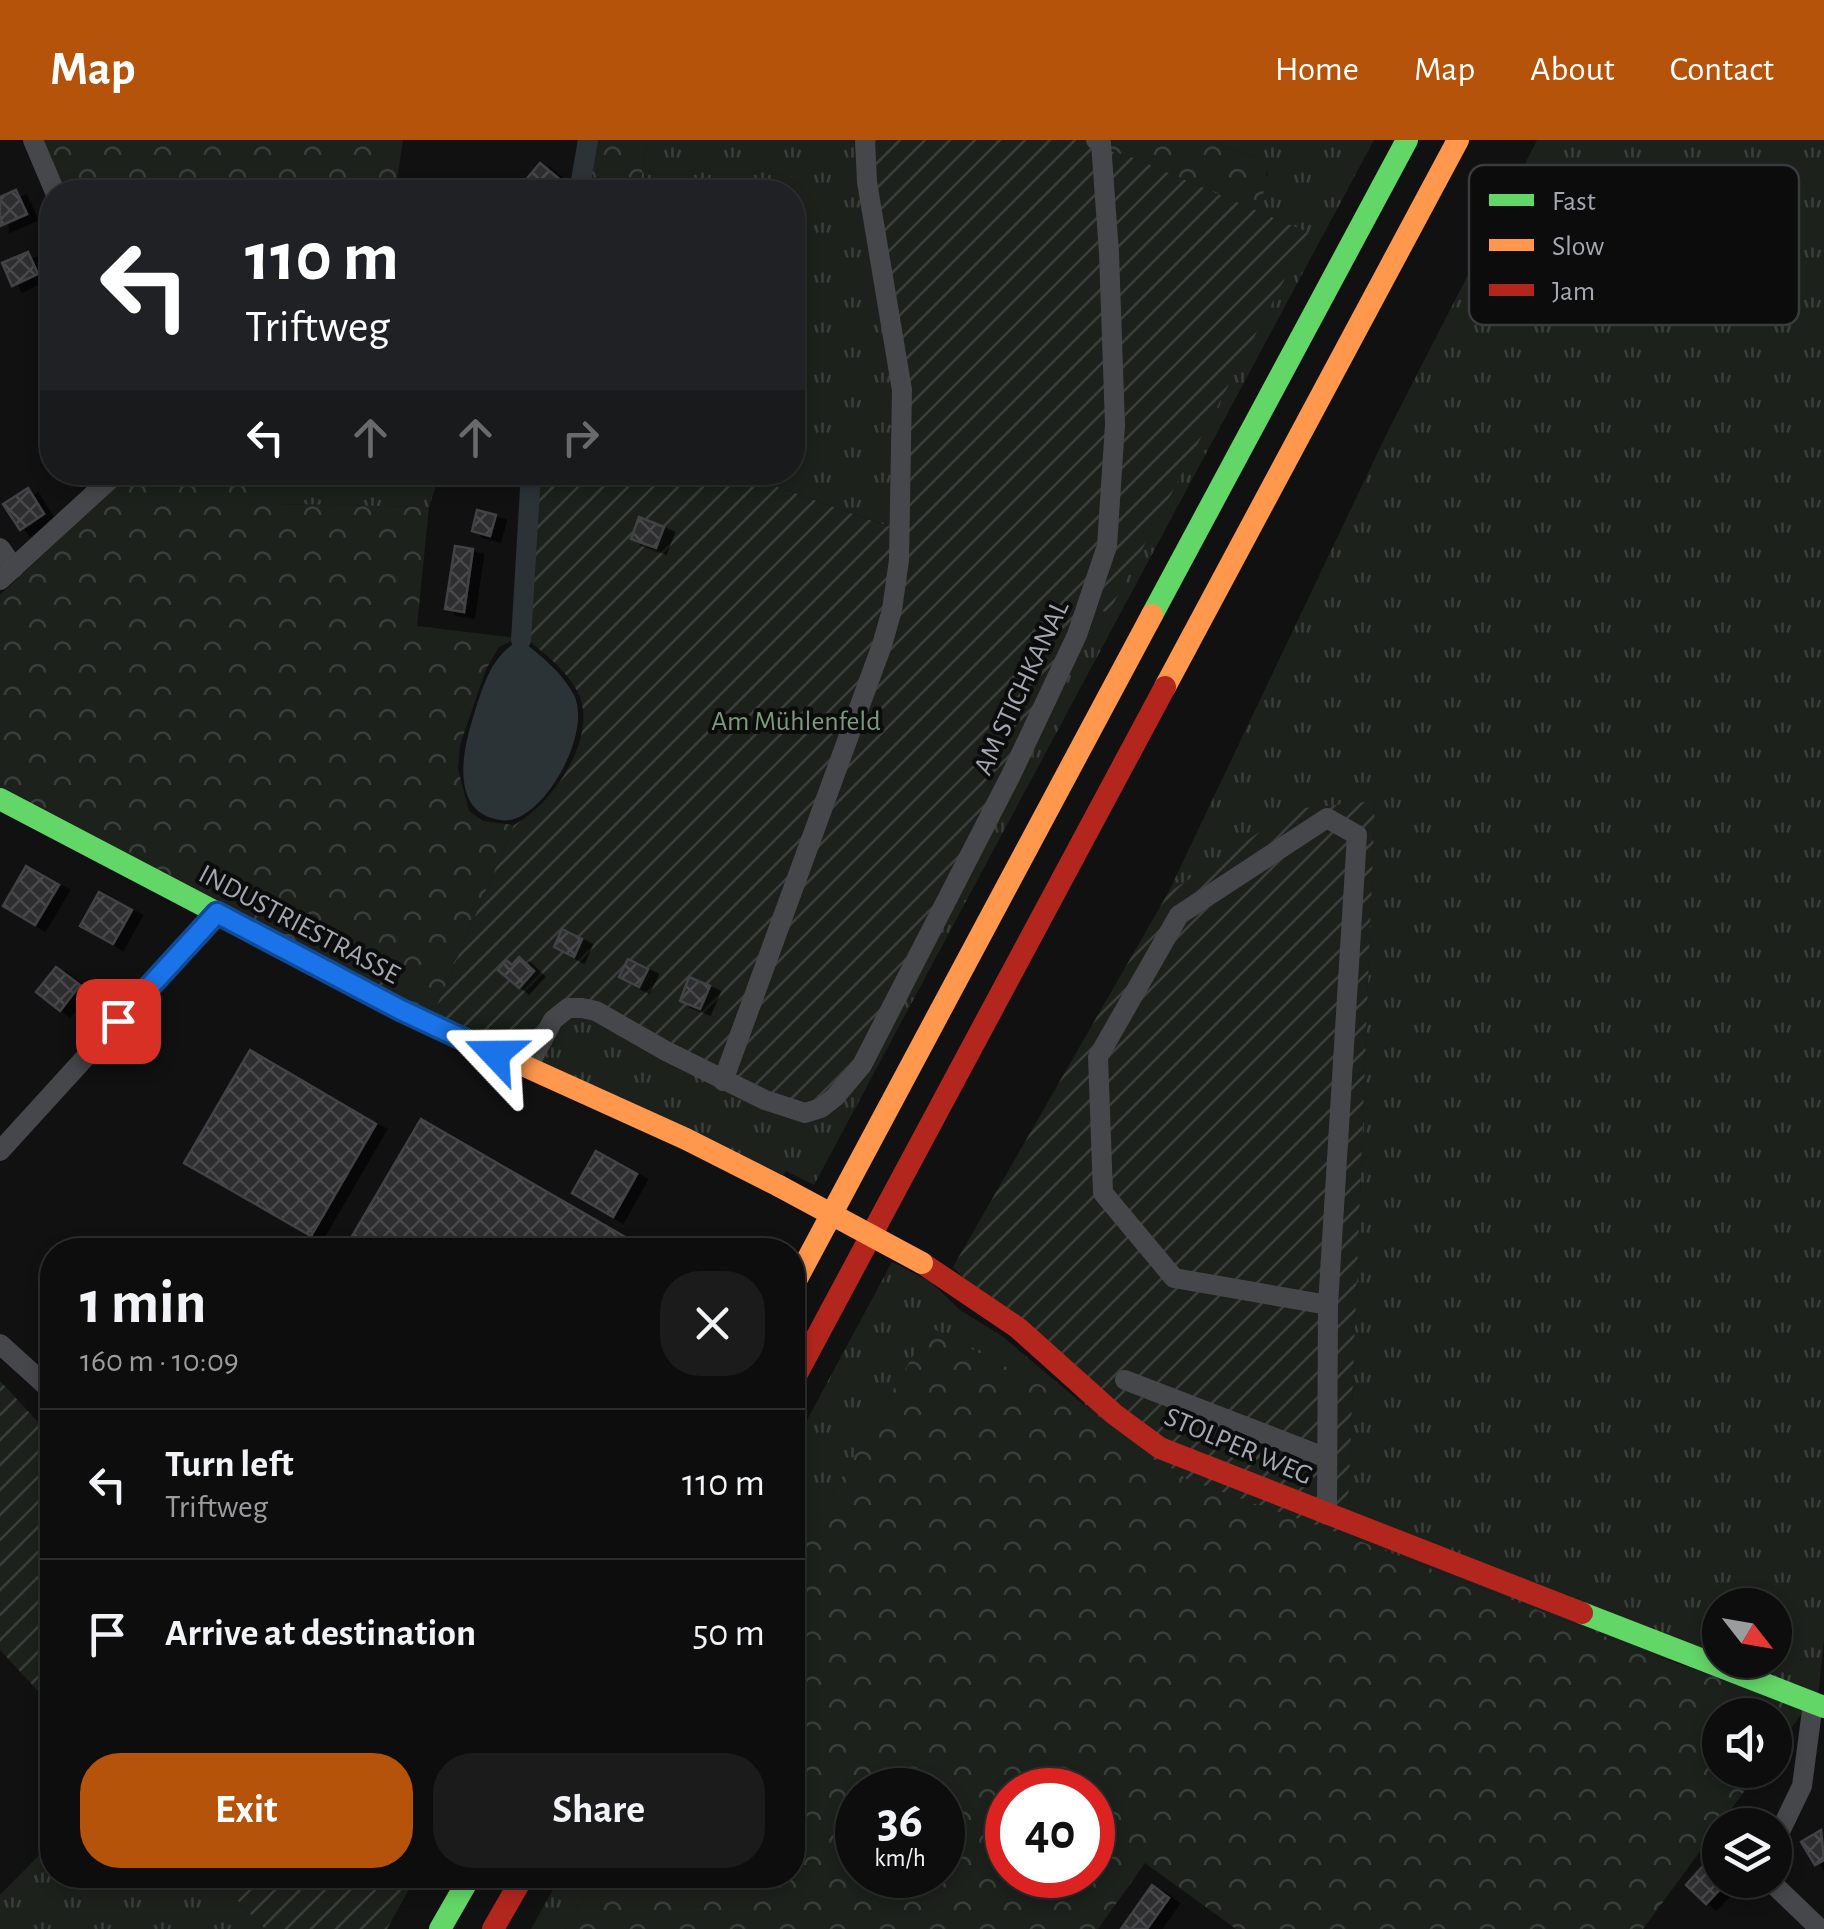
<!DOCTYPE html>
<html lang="en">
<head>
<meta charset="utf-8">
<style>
	body { margin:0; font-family:"Alegreya Sans",sans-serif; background:#1b1b1c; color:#f1f3f6; height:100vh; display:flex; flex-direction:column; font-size:38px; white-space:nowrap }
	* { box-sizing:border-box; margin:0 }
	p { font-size:32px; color:#9a9c9e }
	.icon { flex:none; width:55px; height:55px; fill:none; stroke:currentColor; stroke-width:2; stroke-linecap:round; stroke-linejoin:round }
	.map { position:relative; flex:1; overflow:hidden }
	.side { position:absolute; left:40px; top:1098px; width:765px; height:650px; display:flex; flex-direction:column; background:#0d0d0e; border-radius:40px; box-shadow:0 5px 15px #0003,0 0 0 2px #2d2d2e }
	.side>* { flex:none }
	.guide { position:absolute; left:40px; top:40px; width:765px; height:305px; border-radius:40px; box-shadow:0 5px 15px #0003,0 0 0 2px #2d2d2e; background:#202124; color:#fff; overflow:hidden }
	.needle { width:65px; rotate:121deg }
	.tools { position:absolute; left:1702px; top:1448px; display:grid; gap:20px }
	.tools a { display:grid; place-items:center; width:90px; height:90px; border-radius:50%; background:#0d0d0e; box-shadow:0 5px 15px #0003,0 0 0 2px #2d2d2e; font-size:50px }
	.speed { position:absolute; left:835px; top:1628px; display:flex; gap:20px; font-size:50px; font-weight:700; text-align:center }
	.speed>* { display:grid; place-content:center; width:130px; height:130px; border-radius:50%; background:#0d0d0e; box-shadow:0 5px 15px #0003,0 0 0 2px #2d2d2e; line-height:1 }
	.speed small { font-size:25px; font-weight:400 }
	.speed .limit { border:15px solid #d22; background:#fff; color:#111 }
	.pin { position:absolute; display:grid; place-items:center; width:85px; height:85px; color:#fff; margin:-42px; border-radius:20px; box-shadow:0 5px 15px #0006 }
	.me { position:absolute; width:110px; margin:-55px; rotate:293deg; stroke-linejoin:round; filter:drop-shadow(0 0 8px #0008) }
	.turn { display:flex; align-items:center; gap:35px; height:210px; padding:0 40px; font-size:45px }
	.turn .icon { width:130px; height:130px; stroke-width:2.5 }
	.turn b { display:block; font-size:70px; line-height:85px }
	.lanes { display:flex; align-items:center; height:95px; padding:0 40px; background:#0003; justify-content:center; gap:50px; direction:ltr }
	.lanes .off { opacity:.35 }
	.round { display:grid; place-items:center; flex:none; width:105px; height:105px; border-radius:40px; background:#1b1b1c }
	.overview { display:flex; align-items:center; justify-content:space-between; height:170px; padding:0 40px }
	h1 { font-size:60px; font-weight:600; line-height:75px }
	.action { display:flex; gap:20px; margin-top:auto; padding:20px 40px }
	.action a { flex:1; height:115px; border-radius:40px; background:#b45309; color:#fff; font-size:40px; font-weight:600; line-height:115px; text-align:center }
	.action a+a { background:#1b1b1c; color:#f1f3f6 }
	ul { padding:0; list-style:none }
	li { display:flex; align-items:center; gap:30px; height:150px; padding:0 40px; border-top:2px solid #2d2d2e }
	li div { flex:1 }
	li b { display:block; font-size:38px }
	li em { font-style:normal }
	header { display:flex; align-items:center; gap:60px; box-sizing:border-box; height:140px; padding:0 50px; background:#b45309; color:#fff }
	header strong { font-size:48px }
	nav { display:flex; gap:55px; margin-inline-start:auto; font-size:35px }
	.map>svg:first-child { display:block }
</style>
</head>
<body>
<header>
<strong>Map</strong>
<nav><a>Home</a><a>Map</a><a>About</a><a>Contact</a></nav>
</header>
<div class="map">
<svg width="1824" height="1789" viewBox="0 0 1824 1789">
	<defs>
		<pattern id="grass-tufts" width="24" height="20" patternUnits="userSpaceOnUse" patternTransform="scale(2.5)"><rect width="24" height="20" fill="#1c211c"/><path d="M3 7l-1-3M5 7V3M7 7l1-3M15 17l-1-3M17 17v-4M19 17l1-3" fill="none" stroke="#3a3e3b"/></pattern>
		<pattern id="forest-crowns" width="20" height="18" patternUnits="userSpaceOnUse" patternTransform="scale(2.5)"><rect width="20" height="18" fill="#1c211c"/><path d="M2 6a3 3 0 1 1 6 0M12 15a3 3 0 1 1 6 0" fill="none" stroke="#3a3e3b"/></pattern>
		<pattern id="garden-furrows" width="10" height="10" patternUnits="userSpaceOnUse" patternTransform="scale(2.5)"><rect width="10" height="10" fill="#1c211c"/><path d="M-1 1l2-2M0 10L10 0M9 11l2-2" fill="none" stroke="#3a3e3b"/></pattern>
		<pattern id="building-cross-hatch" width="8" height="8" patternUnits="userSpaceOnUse" patternTransform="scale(2.5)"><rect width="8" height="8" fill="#2d2e2f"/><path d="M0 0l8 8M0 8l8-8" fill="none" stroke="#48494b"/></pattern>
		<filter id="shadow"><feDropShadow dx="10" dy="5.5" stdDeviation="0" flood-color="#0009"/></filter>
	</defs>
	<rect width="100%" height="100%" fill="#111112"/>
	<g fill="url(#grass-tufts)" fill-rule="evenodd">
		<polygon points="647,0 867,0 899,211 902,391 739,333 792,332 792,52 639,52"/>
		<polygon points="1209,0 1374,0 814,1045 786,1031 780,1040 526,920 538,895 1073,493 1309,93 1257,71 1268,34 1261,20"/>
		<path d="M1537 0H1824V1499L1818 1556 1656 1516 1347 1396 1375 661 1168 753 1388 291ZM1720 1465H1775V1520H1720Z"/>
		<polygon points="261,333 432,333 435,348 429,367 276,364"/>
		<polygon points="892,1122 931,1142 960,1170 1002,1196 1092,1272 929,1189 793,1421 793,1306"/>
		<polygon points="52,1702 52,1735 213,1735 265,1789 0,1789 0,1755"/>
		<polygon points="561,1735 598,1735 565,1789 531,1789"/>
	</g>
	<g fill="url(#forest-crowns)" fill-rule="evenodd">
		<polygon points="40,0 403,0 395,52 62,52"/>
		<polygon points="595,0 647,0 639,52 586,52"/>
		<polygon points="1086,0 1209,0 1261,20 1266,26 1267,42 1257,71 1134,18 1095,7"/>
		<polygon points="130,333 261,333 277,364 429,367 417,486 516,498 499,507 486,529 460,605 458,629 469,671 483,681 514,685 432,877 0,648 0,455"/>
		<path d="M930 1187 1092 1272 1188 1340 1347 1396 1656 1516 1806 1568 1775 1610V1575H1720V1630H1760L1643 1789H1236L1145 1723 1098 1789H565L598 1735H792L793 1421ZM858 1650H942V1735H858ZM1008 1650H1092V1735H1008Z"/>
	</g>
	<g fill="url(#garden-furrows)">
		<path d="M867 0H1086L1096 7 1134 18 1309 93 1109 472 1079 468 1073 493 850 938 805 969 583 863 526 920 432 877 514 685C551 665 594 604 581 560 573 536 548 516 529 501L538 333H739L901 391 904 291Z"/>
		<polygon points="1375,661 1347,1396 1188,1340 1092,1272 953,1127 1168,753 1294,669"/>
		<polygon points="0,1241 52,1297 52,1566 0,1510"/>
		<polygon points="213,1735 417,1735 387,1789 265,1789"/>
	</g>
	<path fill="#2b3337" d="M521 500C541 516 562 532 574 555 591 590 552 664 517 678 509 681 503 681 495 679 452 669 462 613 472 581 482 550 490 514 521 500Z"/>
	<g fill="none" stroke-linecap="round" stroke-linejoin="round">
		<g stroke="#2b3337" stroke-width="20">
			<polyline points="579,52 588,0"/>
			<polyline points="521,500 531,332"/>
		</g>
	</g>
	<g fill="url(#building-cross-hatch)" stroke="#414245" stroke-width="2.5" filter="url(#shadow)">
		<polygon points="540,23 558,38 546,52 537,52 524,42"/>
		<polygon points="16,50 27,74 0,86 0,57"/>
		<polygon points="28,112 38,134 12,146 2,123"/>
		<polygon points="28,348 44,374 20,390 3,364"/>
		<polygon points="477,370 496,375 490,396 472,391"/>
		<polygon points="639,377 664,387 656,408 631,399"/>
		<polygon points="455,406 473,409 464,472 445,469"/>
		<polygon points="26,726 59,745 35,785 3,766"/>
		<polygon points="99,752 132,770 113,804 80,786"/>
		<polygon points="562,789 582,799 574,817 554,807"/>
		<polygon points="519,817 534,831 519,848 498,830 506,820 512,825"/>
		<polygon points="628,819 648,829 639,847 619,837"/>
		<polygon points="56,827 80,845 60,871 36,852"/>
		<polygon points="689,837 710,846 700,869 680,861"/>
		<polygon points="250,910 376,984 311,1096 184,1023"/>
		<polygon points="421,979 625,1097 618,1110 344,1110"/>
		<polygon points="596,1011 637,1034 613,1077 572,1053"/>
		<polygon points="1821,1690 1824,1720 1815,1725 1801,1702"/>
		<polygon points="1711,1717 1720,1726 1720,1740 1729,1740 1706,1764 1686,1745"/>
		<polygon points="1152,1745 1169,1758 1147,1789 1121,1789"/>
	</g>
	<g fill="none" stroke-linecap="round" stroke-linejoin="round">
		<g stroke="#46474a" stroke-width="20">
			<polyline points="33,0 55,52"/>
			<polyline points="0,408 14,428"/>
			<polyline points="0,440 118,332"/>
			<polyline points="528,927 553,880 568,868 582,868 596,871 666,911 765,960 805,973 821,968 835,957 862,925 1011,635 1077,495 1107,406 1115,285 1109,113 1101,3 1096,0"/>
			<polyline points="723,941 882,505 892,470 899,420 902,250 867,42 865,0"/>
			<polyline points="0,1011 217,773"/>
			<polyline points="0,1204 52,1251"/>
			<polyline points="1125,1240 1327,1318"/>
			<polyline points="1327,1375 1328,1165 1174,1138 1103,1053 1098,917 1179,775 1327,678 1357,695 1328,1165"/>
			<polyline points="1775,1702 1802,1646 1813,1563"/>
			<polyline points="1769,1740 1820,1789"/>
		</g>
		<g stroke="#63d668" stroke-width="22">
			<polyline points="1152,475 1407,0"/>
			<polyline points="0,659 414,876"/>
			<polyline points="1582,1473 1824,1567"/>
			<polyline points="440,1789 471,1735"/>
		</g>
		<g stroke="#ff974d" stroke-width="22">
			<polyline points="1165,547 1458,0"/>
			<polyline points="414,876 686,999 779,1046"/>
			<polyline points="792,1148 1152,475"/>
		</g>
		<g stroke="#b3261e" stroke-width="22">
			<polyline points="922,1123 1018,1188 1114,1274 1160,1308 1582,1473"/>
			<polyline points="792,1243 1165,547"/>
			<polyline points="493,1789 524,1735"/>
		</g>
		<polyline stroke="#ff974d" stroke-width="22" points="779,1046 922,1123"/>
	</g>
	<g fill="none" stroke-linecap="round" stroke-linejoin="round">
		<defs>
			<polyline id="route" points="118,881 217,773 401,870 495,914"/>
		</defs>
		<use href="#route" stroke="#114b97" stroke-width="25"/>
		<use href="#route" stroke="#1a73e8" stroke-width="18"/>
	</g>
	<g text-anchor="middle" stroke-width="8" stroke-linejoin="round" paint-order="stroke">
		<g font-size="28" fill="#a4a9b1" stroke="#0c0c0d">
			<text transform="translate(1020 547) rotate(-65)" y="10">AM STICHKANAL</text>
			<text transform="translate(300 783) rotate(28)" y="10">INDUSTRIESTRASSE</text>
			<text transform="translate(1239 1305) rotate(23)" y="10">STOLPER WEG</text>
		</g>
		<g font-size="28" fill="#7d9a7d" stroke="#0c0c0d">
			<text x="796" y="590">Am Mühlenfeld</text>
		</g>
	</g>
	<rect x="1469" y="25" width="330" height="160" rx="15" fill="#0c0c0d" stroke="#3a3b3e" stroke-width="2.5"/>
	<rect x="1489" y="54" width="45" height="12" fill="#63d668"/>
	<rect x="1489" y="99" width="45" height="12" fill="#ff974d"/>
	<rect x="1489" y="144" width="45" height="12" fill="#b3261e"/>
	<g font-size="28" fill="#a4a9b1">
		<text x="1552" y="70">Fast</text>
		<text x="1552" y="115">Slow</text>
		<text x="1552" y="160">Jam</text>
	</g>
</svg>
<div class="tools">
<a><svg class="needle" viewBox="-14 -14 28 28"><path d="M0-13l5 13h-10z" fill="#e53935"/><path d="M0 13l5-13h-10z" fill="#9a9c9e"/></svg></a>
<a><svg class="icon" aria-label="sound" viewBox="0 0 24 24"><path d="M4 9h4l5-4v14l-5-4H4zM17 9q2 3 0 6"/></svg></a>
<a><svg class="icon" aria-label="layers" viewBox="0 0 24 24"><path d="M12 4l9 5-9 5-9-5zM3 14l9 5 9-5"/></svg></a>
</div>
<div class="speed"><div>36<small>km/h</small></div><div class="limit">40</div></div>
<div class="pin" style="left:118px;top:881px;background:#d93025"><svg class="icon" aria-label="arrive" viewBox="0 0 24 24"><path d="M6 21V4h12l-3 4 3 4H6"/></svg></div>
<svg class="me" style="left:495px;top:914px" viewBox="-20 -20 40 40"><path d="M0-17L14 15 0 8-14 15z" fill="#1a73e8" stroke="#fff" stroke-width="4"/></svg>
<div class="guide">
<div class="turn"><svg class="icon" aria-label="left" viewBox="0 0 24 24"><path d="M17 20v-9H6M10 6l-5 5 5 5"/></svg><div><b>110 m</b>Triftweg</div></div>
<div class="lanes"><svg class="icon" aria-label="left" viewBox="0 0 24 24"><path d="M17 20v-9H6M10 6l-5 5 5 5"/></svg><svg class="icon off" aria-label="ahead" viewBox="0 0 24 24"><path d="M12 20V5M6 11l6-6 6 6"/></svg><svg class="icon off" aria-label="ahead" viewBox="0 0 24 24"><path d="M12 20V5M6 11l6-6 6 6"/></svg><svg class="icon off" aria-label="right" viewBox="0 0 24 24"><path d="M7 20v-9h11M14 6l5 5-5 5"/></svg></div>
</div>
<section class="side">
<div class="overview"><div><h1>1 min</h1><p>160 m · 10:09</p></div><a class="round"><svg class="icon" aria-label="close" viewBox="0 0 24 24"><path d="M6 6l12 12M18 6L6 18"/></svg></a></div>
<ul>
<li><svg class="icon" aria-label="left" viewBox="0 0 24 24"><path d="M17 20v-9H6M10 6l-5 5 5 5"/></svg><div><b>Turn left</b><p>Triftweg</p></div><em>110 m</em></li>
<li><svg class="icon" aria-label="arrive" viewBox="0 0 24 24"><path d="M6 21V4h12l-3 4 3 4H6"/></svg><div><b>Arrive at destination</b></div><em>50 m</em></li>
</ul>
<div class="action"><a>Exit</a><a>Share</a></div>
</section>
</div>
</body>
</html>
